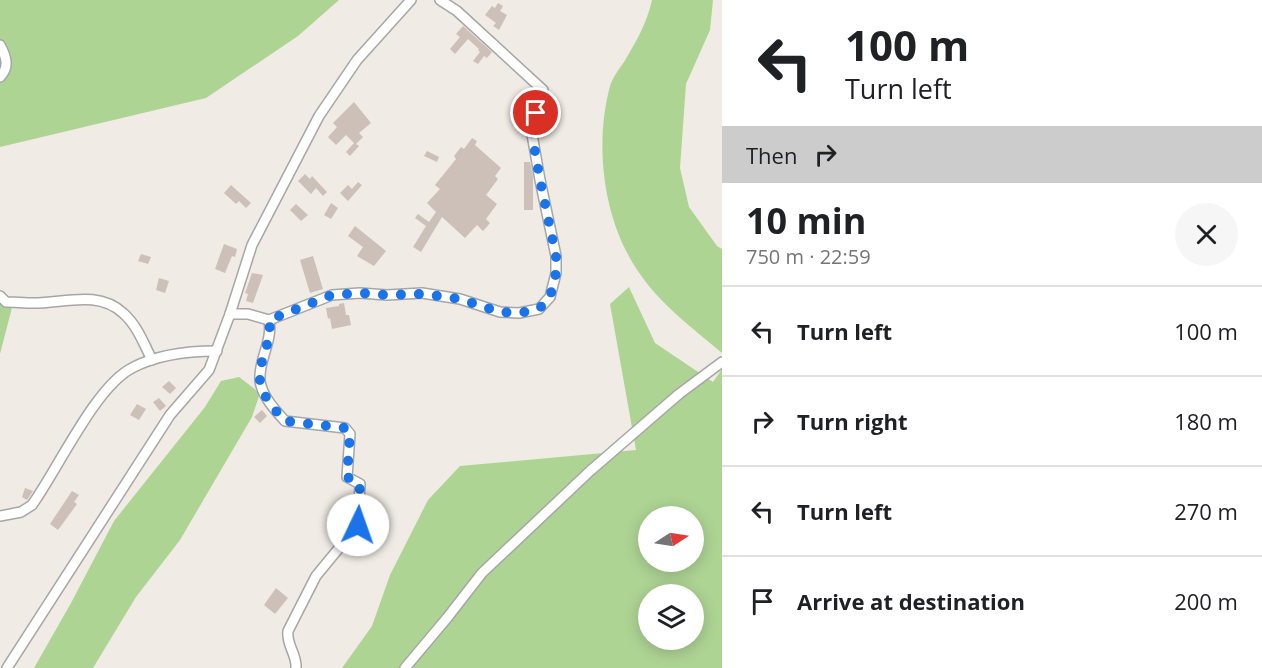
<!DOCTYPE html>
<html lang="en">
<head>
<meta charset="utf-8">
<style>
	body { margin:0; font-family:"Open Sans",sans-serif; background:#f6f6f6; color:#202124; height:100vh; display:flex; flex-direction:column; font-size:22px; white-space:nowrap }
	* { box-sizing:border-box; margin:0 }
	p { font-size:20px; color:#757577 }
	.icon { flex:none; width:33px; height:33px; fill:none; stroke:currentColor; stroke-width:2; stroke-linecap:round; stroke-linejoin:round }
	.map { position:relative; flex:1; overflow:hidden }
	.side { display:flex; flex-direction:column; background:#fff; width:540px }
	.side>* { flex:none }
	.banner { background:#fff; color:#202124; overflow:hidden }
	.needle { width:39px; rotate:78deg }
	.fabs { position:absolute; left:638px; top:506px; display:grid; gap:12px }
	.fabs a { display:grid; place-items:center; width:66px; height:66px; border-radius:50%; background:#fff; box-shadow:0 3px 15px #0003; font-size:30px }
	.pin { position:absolute; display:grid; place-items:center; width:51px; height:51px; color:#fff; margin:-26px; border:3px solid #fff; border-radius:50%; box-shadow:0 2px 6px #0007 }
	.me { position:absolute; width:66px; margin:-33px; rotate:3deg; stroke-linejoin:round; filter:drop-shadow(0 0 4px #0008) }
	.turn { display:flex; align-items:center; gap:21px; height:126px; padding:0 24px; font-size:27px }
	.turn .icon { width:78px; height:78px; stroke-width:2.5 }
	.turn b { display:block; font-size:42px; line-height:51px }
	.then { display:flex; align-items:center; height:57px; padding:0 24px; background:#0003; gap:12px; font-size:22px }
	.round { display:grid; place-items:center; flex:none; width:63px; height:63px; border-radius:32px; background:#f6f6f6 }
	.overview { display:flex; align-items:center; justify-content:space-between; height:102px; padding:0 24px }
	h1 { font-size:36px; font-weight:700; line-height:45px }
	ul { padding:0; list-style:none }
	li { display:flex; align-items:center; gap:18px; height:90px; padding:0 24px; border-top:2px solid #e0e0e0 }
	li div { flex:1 }
	li b { display:block; font-size:22px }
	li em { font-style:normal }
	main { display:flex; flex:1; min-height:0 }
	.map>svg:first-child { display:block }
</style>
</head>
<body>
<main>
<div class="map">
<svg width="722" height="668" viewBox="0 0 722 668">
	<rect width="100%" height="100%" fill="#f0ebe4"/>
	<g fill="#aed494" fill-rule="evenodd">
		<polygon points="0,0 339,0 298,36 206,98 0,147"/>
		<path d="M652 0H713L710 30 686 84 680 168 689 207 717 246 722 249V353C694 329 661 305 640 274 603 222 594 146 610 86 613 77 619 69 624 62 636 42 647 23 652 0Z"/>
		<path d="M629 287 655 343 713 382 722 369V668H342L372 626 390 575 428 500 460 466 636 450 610 304ZM648 516H693V561H648ZM648 594H693V639H648Z"/>
		<polygon points="0,293 14,300 0,354"/>
		<polygon points="239,377 260,393 252,417 180,540 136,597 93,668 34,668 71,603 114,521 205,407 221,381"/>
	</g>
	<g fill="#cdc0b9">
		<polygon points="498,3 503,6 500,11 507,15 499,30 493,26 496,23 485,15 492,6 495,8"/>
		<polygon points="463,26 492,52 487,58 484,56 478,64 473,61 480,52 478,50 479,49 468,39 455,54 450,49 460,37 456,34"/>
		<polygon points="354,102 371,123 359,133 363,137 356,144 359,146 350,156 346,152 354,143 346,135 336,145 328,137 337,127 333,123"/>
		<polygon points="472,138 477,141 475,145 501,168 495,176 498,179 486,195 497,204 486,219 490,223 483,231 477,225 465,238 442,217 421,252 413,247 426,226 415,218 418,214 429,222 436,212 427,203 440,189 435,185 456,159 454,156 461,147 464,149"/>
		<polygon points="427,151 439,157 437,162 424,156"/>
		<polygon points="524,162 530,162 533,176 533,210 524,210"/>
		<polygon points="305,174 310,179 312,176 327,192 323,196 316,188 311,194 298,181"/>
		<polygon points="358,182 362,185 348,201 340,193 348,185 352,189"/>
		<polygon points="231,185 251,203 246,208 239,201 236,204 224,193"/>
		<polygon points="331,203 338,208 331,219 324,215"/>
		<polygon points="296,204 308,215 301,221 290,210"/>
		<polygon points="355,226 386,251 374,266 357,256 363,247 348,236"/>
		<polygon points="224,244 237,249 235,257 232,256 225,273 215,269"/>
		<polygon points="141,254 151,257 148,264 138,261"/>
		<polygon points="313,256 323,289 310,293 300,260"/>
		<polygon points="252,273 263,275 253,303 246,301 248,294 245,293"/>
		<polygon points="159,278 169,281 165,293 156,290"/>
		<polygon points="344,303 346,315 349,315 351,325 332,329 330,318 328,319 326,308 339,306 339,304"/>
		<polygon points="169,381 176,388 170,394 162,387"/>
		<polygon points="159,398 166,406 160,411 153,402"/>
		<polygon points="137,404 146,409 139,420 130,415"/>
		<polygon points="262,410 267,416 260,423 254,417"/>
		<polygon points="25,488 33,491 27,500 22,497"/>
		<polygon points="72,491 79,495 74,502 77,504 58,530 50,524"/>
		<polygon points="276,588 288,598 275,614 264,605"/>
	</g>
	<g fill="none" stroke-linecap="round" stroke-linejoin="round">
		<defs>
			<g id="minor">
				<path d="M0 45C6 56 10 67 0 77"/>
				<path d="M0 296 6 302C15 302 24 303 34 303 64 303 98 290 123 313 137 325 144 344 152 360"/>
				<polyline points="230,314 248,314 269,320 332,295 360,293 387,295 422,293 460,299 500,312 519,313 539,309 550,297 556,273 556,256 540,180 530,123 541,101 543,90 457,11 440,0"/>
				<path d="M269 320C273 342 258 360 260 381 262 396 275 410 285 421L345 428 350 434 347 477 360 484 358 525 316 576 288 631C286 645 297 654 296 668"/>
				<path d="M0 516 21 512 32 505C58 469 95 387 132 368 156 355 190 351 217 351"/>
				<polyline points="7,668 170,415 209,370 230,314 252,245 319,116 357,60 411,0"/>
				<polyline points="405,668 447,618 482,573 590,471 679,394 722,362"/>
			</g>
		</defs>
		<use href="#minor" stroke="#a6a6a6" stroke-width="12"/>
		<use href="#minor" stroke="#fff" stroke-width="9"/>
	</g>
	<g fill="none" stroke-linecap="round" stroke-linejoin="round">
		<path stroke="#1a73e8" stroke-width="10" stroke-dasharray="0 18" d="M358 525 360 484 347 477 350 434 345 428 285 421C275 410 262 396 260 381 258 359 273 342 269 320L332 295 360 293 387 295 423 294 460 299 500 312 519 313 539 309 550 297 556 273V256L540 180 530 123 536 113"/>
	</g>
</svg>
<div class="fabs">
<a><svg class="needle" viewBox="-14 -14 28 28"><path d="M0-13l5 13h-10z" fill="#e53935"/><path d="M0 13l5-13h-10z" fill="#757577"/></svg></a>
<a><svg class="icon" aria-label="layers" viewBox="0 0 24 24"><path d="M12 4l9 5-9 5-9-5zM3 14l9 5 9-5"/></svg></a>
</div>
<div class="pin" style="left:536px;top:113px;background:#d93025"><svg class="icon" aria-label="arrive" viewBox="0 0 24 24"><path d="M6 21V4h12l-3 4 3 4H6"/></svg></div>
<svg class="me" style="left:358px;top:525px" viewBox="-20 -20 40 40"><circle r="19" fill="#fff"/><path d="M0-13L10 11 0 6-10 11z" fill="#1a73e8"/></svg>
</div>
<section class="side">
<div class="banner">
<div class="turn"><svg class="icon" aria-label="left" viewBox="0 0 24 24"><path d="M17 20v-9H6M10 6l-5 5 5 5"/></svg><div><b>100 m</b>Turn left</div></div>
<div class="then">Then<svg class="icon" aria-label="right" viewBox="0 0 24 24"><path d="M7 20v-9h11M14 6l5 5-5 5"/></svg></div>
</div>
<div class="overview"><div><h1>10 min</h1><p>750 m · 22:59</p></div><a class="round"><svg class="icon" aria-label="close" viewBox="0 0 24 24"><path d="M6 6l12 12M18 6L6 18"/></svg></a></div>
<ul>
<li><svg class="icon" aria-label="left" viewBox="0 0 24 24"><path d="M17 20v-9H6M10 6l-5 5 5 5"/></svg><div><b>Turn left</b></div><em>100 m</em></li>
<li><svg class="icon" aria-label="right" viewBox="0 0 24 24"><path d="M7 20v-9h11M14 6l5 5-5 5"/></svg><div><b>Turn right</b></div><em>180 m</em></li>
<li><svg class="icon" aria-label="left" viewBox="0 0 24 24"><path d="M17 20v-9H6M10 6l-5 5 5 5"/></svg><div><b>Turn left</b></div><em>270 m</em></li>
<li><svg class="icon" aria-label="arrive" viewBox="0 0 24 24"><path d="M6 21V4h12l-3 4 3 4H6"/></svg><div><b>Arrive at destination</b></div><em>200 m</em></li>
</ul>
</section>
</main>
</body>
</html>
